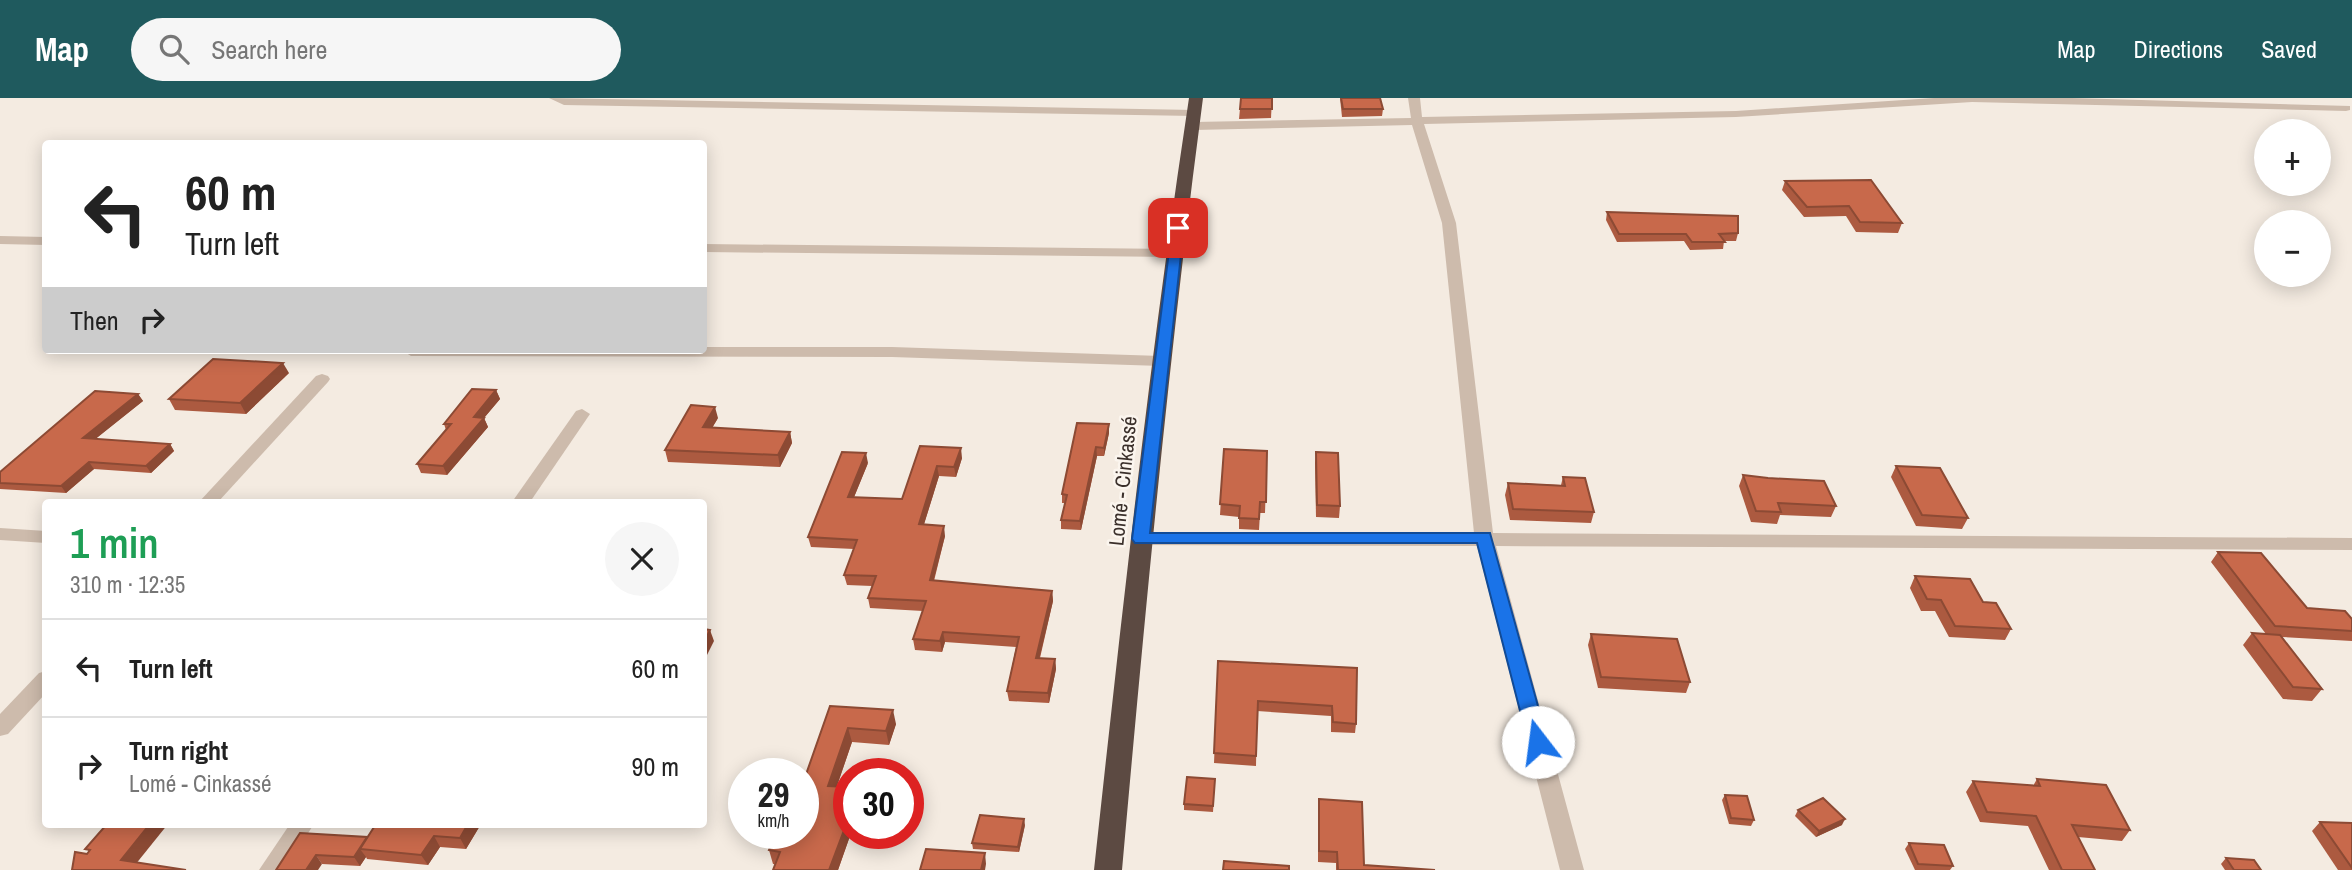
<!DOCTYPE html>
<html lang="en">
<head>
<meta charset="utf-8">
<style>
	body { margin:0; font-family:"Archivo Narrow",sans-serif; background:#f6f6f6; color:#222; height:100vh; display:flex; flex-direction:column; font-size:26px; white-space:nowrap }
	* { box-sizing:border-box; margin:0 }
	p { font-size:23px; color:#767676 }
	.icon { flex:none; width:38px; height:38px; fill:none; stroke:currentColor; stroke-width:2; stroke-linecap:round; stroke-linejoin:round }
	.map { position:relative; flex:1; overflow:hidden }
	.side { position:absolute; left:42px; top:401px; width:665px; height:329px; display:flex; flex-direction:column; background:#fff; border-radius:7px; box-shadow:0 4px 18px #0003 }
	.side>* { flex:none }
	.guide { position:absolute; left:42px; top:42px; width:665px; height:214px; border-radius:7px; box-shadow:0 4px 18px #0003; background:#fff; color:#222; overflow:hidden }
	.fabs { position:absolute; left:2254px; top:21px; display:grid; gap:14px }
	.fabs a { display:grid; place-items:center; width:77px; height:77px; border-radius:50%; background:#fff; box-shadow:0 4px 18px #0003; font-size:35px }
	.speed { position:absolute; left:728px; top:660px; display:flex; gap:14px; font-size:35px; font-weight:700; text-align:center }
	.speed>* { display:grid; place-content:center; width:91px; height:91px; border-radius:50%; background:#fff; box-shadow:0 4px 18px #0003; line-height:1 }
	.speed small { font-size:18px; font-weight:400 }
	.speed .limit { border:10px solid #d22; background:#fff; color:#111 }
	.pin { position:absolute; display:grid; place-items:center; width:60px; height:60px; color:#fff; margin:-30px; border-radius:14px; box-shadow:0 4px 10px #0006 }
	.me { position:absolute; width:77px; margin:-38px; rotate:345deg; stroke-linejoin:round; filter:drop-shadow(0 0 5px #0008) }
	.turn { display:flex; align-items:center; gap:24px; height:147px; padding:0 28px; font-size:32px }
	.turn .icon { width:91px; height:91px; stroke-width:2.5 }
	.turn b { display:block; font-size:49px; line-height:60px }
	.then { display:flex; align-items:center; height:66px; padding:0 28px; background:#0003; gap:14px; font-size:26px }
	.round { display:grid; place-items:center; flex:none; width:74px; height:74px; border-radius:37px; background:#f6f6f6 }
	.overview { display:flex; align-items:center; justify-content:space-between; height:119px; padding:0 28px }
	h1 { font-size:42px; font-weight:600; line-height:52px; color:#1e9e55 }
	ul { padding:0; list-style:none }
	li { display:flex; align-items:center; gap:21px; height:98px; padding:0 28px; border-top:2px solid #e0e0e0 }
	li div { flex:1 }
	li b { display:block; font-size:26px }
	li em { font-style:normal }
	header { display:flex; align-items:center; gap:42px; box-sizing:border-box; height:98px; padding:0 35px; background:#1f5a5e; color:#fff }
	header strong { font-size:33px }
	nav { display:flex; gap:38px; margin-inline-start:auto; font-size:24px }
	.search { width:490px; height:63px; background:#f6f6f6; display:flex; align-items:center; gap:18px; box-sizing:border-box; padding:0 24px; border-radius:38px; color:#767676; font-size:26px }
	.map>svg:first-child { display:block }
</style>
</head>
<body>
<header>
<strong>Map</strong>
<div class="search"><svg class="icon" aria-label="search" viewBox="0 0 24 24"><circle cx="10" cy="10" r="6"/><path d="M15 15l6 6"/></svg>Search here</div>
<nav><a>Map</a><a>Directions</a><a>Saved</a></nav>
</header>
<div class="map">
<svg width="2352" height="772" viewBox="0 0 2352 772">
	<rect width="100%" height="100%" fill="#f4ebe1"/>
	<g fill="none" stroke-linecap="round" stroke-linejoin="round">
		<g fill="#cdbbac" fill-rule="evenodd">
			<polygon points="549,0 1195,12 1201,15 1195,18 564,7"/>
			<polygon points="1408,0 1420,0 1422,19 1736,13 1934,0 2072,0 2350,8 2350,12 2346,13 1972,4 1736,19 1424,26 1456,125 1493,435 2352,440 2352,452 1496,448 1584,772 1560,772 1477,448 1141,447 1132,441 1141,435 1474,435 1442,125 1412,27 1194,32 1188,28 1194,24 1411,20"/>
			<polygon points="0,138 46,139 46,147 0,146"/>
			<polygon points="704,146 1174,151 1181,155 1174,159 704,154"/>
			<polygon points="704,249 892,249 1161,258 1169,263 1161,268 892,259 411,258 403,253 704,252"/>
			<polygon points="322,276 328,278 330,281 328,284 218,404 199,404 316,278"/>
			<polygon points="582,311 590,316 530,404 512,404 576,313"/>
			<polygon points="0,430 46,433 46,445 0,442"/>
			<polygon points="46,573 46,595 8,636 0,638 0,616 39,575"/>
			<polygon points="290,726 314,726 284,772 259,772"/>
		</g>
		<path fill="#5c4a42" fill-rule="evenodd" d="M1189 0H1203C1169 257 1145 514 1122 772H1094C1122 514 1150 257 1189 0Z"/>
	</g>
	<g fill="#ac5a40">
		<polygon points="1241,0 1272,0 1271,20 1239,21"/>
		<polygon points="1340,0 1380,0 1383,11 1382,18 1342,19"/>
		<polygon points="1785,83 1902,125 1898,135 1856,134 1846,118 1804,119 1782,92"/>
		<polygon points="1607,114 1738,135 1736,143 1724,143 1723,151 1690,152 1684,143 1617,144 1606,122"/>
		<polygon points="289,275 246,316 175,312 169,301"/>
		<polygon points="496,292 500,301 484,320 488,329 447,377 421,375 417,366 446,332 444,326"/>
		<polygon points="138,296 143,303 95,341 170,346 174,353 151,375 94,371 66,395 0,391 0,374"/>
		<polygon points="718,320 712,330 790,334 792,345 780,369 668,364 665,352"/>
		<polygon points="1077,325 1109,335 1104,358 1097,358 1081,432 1061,431 1061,422 1065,405 1062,405 1062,396"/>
		<polygon points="920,348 962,360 956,379 939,378 924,426 945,438 934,483 1052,493 1053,503 1040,560 1055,561 1056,571 1049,605 1009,603 1007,593 1016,549 945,544 942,554 915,552 913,541 923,513 870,510 868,500 872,488 847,487 844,477 854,451 811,449 808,439 868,365 854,399 902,401"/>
		<polygon points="1224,351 1267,353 1265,415 1260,415 1259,432 1239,431 1239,419 1220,417"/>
		<polygon points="1316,354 1340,408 1339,420 1316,419 1315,365"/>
		<polygon points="1896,368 1968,420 1962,431 1916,428 1891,379"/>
		<polygon points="1743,377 1836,408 1831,419 1780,417 1777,426 1751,424 1739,388"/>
		<polygon points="1563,379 1594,414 1591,425 1510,422 1505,397 1508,385 1561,387"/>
		<polygon points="2218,454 2307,510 2352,533 2352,543 2282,539 2322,591 2312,603 2283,601 2243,547 2252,535 2266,536 2211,464"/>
		<polygon points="1915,478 1983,504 2011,531 2005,542 1949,539 1935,513 1921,513 1910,490"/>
		<polygon points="1591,536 1690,584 1686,595 1598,590 1588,547"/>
		<polygon points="1218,563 1357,570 1356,626 1355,635 1331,634 1331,618 1257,613 1256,668 1214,665"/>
		<polygon points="830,608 896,626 889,647 852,644 837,688 849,689 849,735 851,735 838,772 773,766 769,752 803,735"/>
		<polygon points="1215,681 1213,714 1184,712 1184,706"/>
		<polygon points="2037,681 2130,732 2122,743 2078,739 2095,772 2049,772 2028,728 1980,724 1966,694 1973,683 2033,688"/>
		<polygon points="1725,697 1754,722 1751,728 1729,726 1722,702"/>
		<polygon points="1319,701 1364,767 1435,772 1336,772 1336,765 1318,764 1318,712"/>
		<polygon points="1798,712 1842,727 1816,739 1795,718"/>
		<polygon points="2320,724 2352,725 2352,772 2338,772 2312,733"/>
		<polygon points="439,726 481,726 466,751 440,749 428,767 367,761 366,759 360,768 322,766 300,735 367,739"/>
		<polygon points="1025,727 1019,754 973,751 972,745"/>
		<polygon points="1909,745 1953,768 1950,772 1915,772 1905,751"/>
		<polygon points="2226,760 2261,772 2225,772 2221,766"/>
	</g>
	<g fill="#8c4a34">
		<polygon points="283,265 289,275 246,316 240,305"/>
		<polygon points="496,292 500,301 484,320 488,329 447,377 443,368 474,319"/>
		<polygon points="138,296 143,303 88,347 83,340"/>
		<polygon points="715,309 718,320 706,340 703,329"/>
		<polygon points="1109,326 1109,335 1104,358 1104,350"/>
		<polygon points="790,334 792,345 780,369 778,357"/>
		<polygon points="170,346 174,353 151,375 146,368"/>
		<polygon points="1096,349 1097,358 1081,432 1080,423"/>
		<polygon points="961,350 962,360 956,379 954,369"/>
		<polygon points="866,355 868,365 850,409 848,399"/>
		<polygon points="89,364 94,371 66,395 61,388"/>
		<polygon points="937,368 939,378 921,436 919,426"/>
		<polygon points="944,428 945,438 931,492 930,482"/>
		<polygon points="1052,493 1053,503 1037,570 1036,560"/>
		<polygon points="710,532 714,543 704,563 704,545"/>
		<polygon points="943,534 945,544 942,554 940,543"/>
		<polygon points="1055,561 1056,571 1049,605 1048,595"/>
		<polygon points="893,612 896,626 889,647 886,633"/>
		<polygon points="848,630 852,644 832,702 828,688"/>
		<polygon points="848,719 849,735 851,735 838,772 829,772"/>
		<polygon points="1024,721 1025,727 1019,754 1018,749"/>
		<polygon points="1845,721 1842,727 1816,739 1819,733"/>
		<polygon points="150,726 168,726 131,772 121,762"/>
		<polygon points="468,726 481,726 466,751 460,740"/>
		<polygon points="434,738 440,749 428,767 421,757"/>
		<polygon points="360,751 366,759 360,768 354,759"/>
		<polygon points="985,755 986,766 985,772 981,772"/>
		<polygon points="316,757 322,766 318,772 306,772"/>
	</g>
	<g fill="#c8694b" stroke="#8c4a34" stroke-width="2">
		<polygon points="1241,0 1272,0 1272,11 1240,11"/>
		<polygon points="1341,0 1380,0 1383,11 1343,11"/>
		<polygon points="1871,82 1902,125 1860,124 1849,108 1807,109 1785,83"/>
		<polygon points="1607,114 1738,118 1738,135 1719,136 1725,144 1692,144 1686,136 1619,136"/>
		<polygon points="213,261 283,265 240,305 169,301"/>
		<polygon points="472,291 496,292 474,319 484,320 443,368 417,366 451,326 444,326"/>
		<polygon points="95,293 138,296 83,340 170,346 146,368 89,364 61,388 0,385 0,374"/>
		<polygon points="691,307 715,309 703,329 790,334 778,357 665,352"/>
		<polygon points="1077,325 1109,326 1104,350 1096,349 1080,423 1061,422 1067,397 1062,396"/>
		<polygon points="920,348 961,350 954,369 937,368 919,426 944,428 930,482 1052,493 1036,560 1055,561 1048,595 1007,593 1019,539 943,534 940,543 913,541 926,503 868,500 876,478 844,477 857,442 808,439 842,354 866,355 848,399 902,401"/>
		<polygon points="1224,351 1267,353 1266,404 1260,404 1259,421 1239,420 1240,408 1220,406"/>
		<polygon points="1316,354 1338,355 1340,408 1317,407"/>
		<polygon points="1896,368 1940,370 1968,420 1922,417"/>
		<polygon points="1743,377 1768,380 1824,383 1836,408 1778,405 1781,414 1756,413"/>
		<polygon points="1563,379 1585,380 1594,414 1513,411 1508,385 1565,388"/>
		<polygon points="2218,454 2261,455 2307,510 2345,513 2352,521 2352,533 2275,528"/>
		<polygon points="1915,478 1970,481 1983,504 1996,505 2011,531 1955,528 1941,502 1927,501"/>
		<polygon points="704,531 710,532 704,545"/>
		<polygon points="2252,535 2280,537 2322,591 2293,589"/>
		<polygon points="1591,536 1677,541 1690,584 1601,579"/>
		<polygon points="1218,563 1357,570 1356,626 1333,624 1332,608 1258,603 1256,658 1214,655"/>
		<polygon points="830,608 893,612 886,633 848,630 828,688 849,689 849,719 829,772 773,772 780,754 769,752 776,735 803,735 803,685"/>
		<polygon points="1187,679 1215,681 1213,708 1184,706"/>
		<polygon points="2037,681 2106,687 2130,732 2072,727 2095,772 2062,772 2036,718 1987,714 1973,683 2040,688"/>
		<polygon points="1725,697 1747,698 1754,722 1731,720"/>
		<polygon points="1823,700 1845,721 1819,733 1798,712"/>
		<polygon points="1319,701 1362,704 1364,767 1435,772 1338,772 1337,754 1319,753"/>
		<polygon points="980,717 1024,721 1018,749 972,745"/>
		<polygon points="2320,724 2352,725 2352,770"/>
		<polygon points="107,726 150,726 121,762 186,772 72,772 75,754 87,756 90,752 85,751"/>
		<polygon points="376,726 439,727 439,726 468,726 460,740 434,738 421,757 360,751"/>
		<polygon points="300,735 367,739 354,759 316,757 306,772 276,772"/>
		<polygon points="1909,745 1944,747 1953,768 1918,766"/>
		<polygon points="926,751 985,755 981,772 920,772"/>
		<polygon points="2226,760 2254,762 2261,772 2234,772"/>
		<polygon points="1224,763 1289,768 1289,772 1223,772"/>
	</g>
	<polygon fill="#1a73e8" stroke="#114b97" stroke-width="2" points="1178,126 1184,130 1150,435 1490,435 1548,644 1545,649 1531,649 1528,644 1477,445 1135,445 1132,441 1172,130"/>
	<g text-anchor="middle" stroke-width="5" stroke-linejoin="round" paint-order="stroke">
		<g font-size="21" fill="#3b302b" stroke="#fbf5ee">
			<text transform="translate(1123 383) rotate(-84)" y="7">Lomé - Cinkassé</text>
		</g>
	</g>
</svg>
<div class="fabs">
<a>+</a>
<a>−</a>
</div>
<div class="speed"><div>29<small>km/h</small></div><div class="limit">30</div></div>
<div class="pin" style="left:1178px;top:130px;background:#d93025"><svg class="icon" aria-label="arrive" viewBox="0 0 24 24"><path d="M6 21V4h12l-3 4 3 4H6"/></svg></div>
<svg class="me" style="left:1538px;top:644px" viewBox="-20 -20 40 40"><circle r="19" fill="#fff"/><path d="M0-13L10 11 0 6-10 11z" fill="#1a73e8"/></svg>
<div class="guide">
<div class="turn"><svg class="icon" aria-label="left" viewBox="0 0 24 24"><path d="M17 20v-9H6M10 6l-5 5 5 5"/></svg><div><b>60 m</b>Turn left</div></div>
<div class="then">Then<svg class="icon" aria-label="right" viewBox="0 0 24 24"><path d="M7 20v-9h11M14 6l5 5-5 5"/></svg></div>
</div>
<section class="side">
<div class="overview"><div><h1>1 min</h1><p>310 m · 12:35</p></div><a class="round"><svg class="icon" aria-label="close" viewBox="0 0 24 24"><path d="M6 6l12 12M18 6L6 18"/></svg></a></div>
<ul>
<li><svg class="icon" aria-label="left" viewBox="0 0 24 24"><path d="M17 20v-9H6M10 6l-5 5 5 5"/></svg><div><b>Turn left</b></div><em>60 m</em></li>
<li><svg class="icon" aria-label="right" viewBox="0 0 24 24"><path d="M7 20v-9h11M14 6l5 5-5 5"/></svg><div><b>Turn right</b><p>Lomé - Cinkassé</p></div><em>90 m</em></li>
</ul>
</section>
</div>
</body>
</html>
